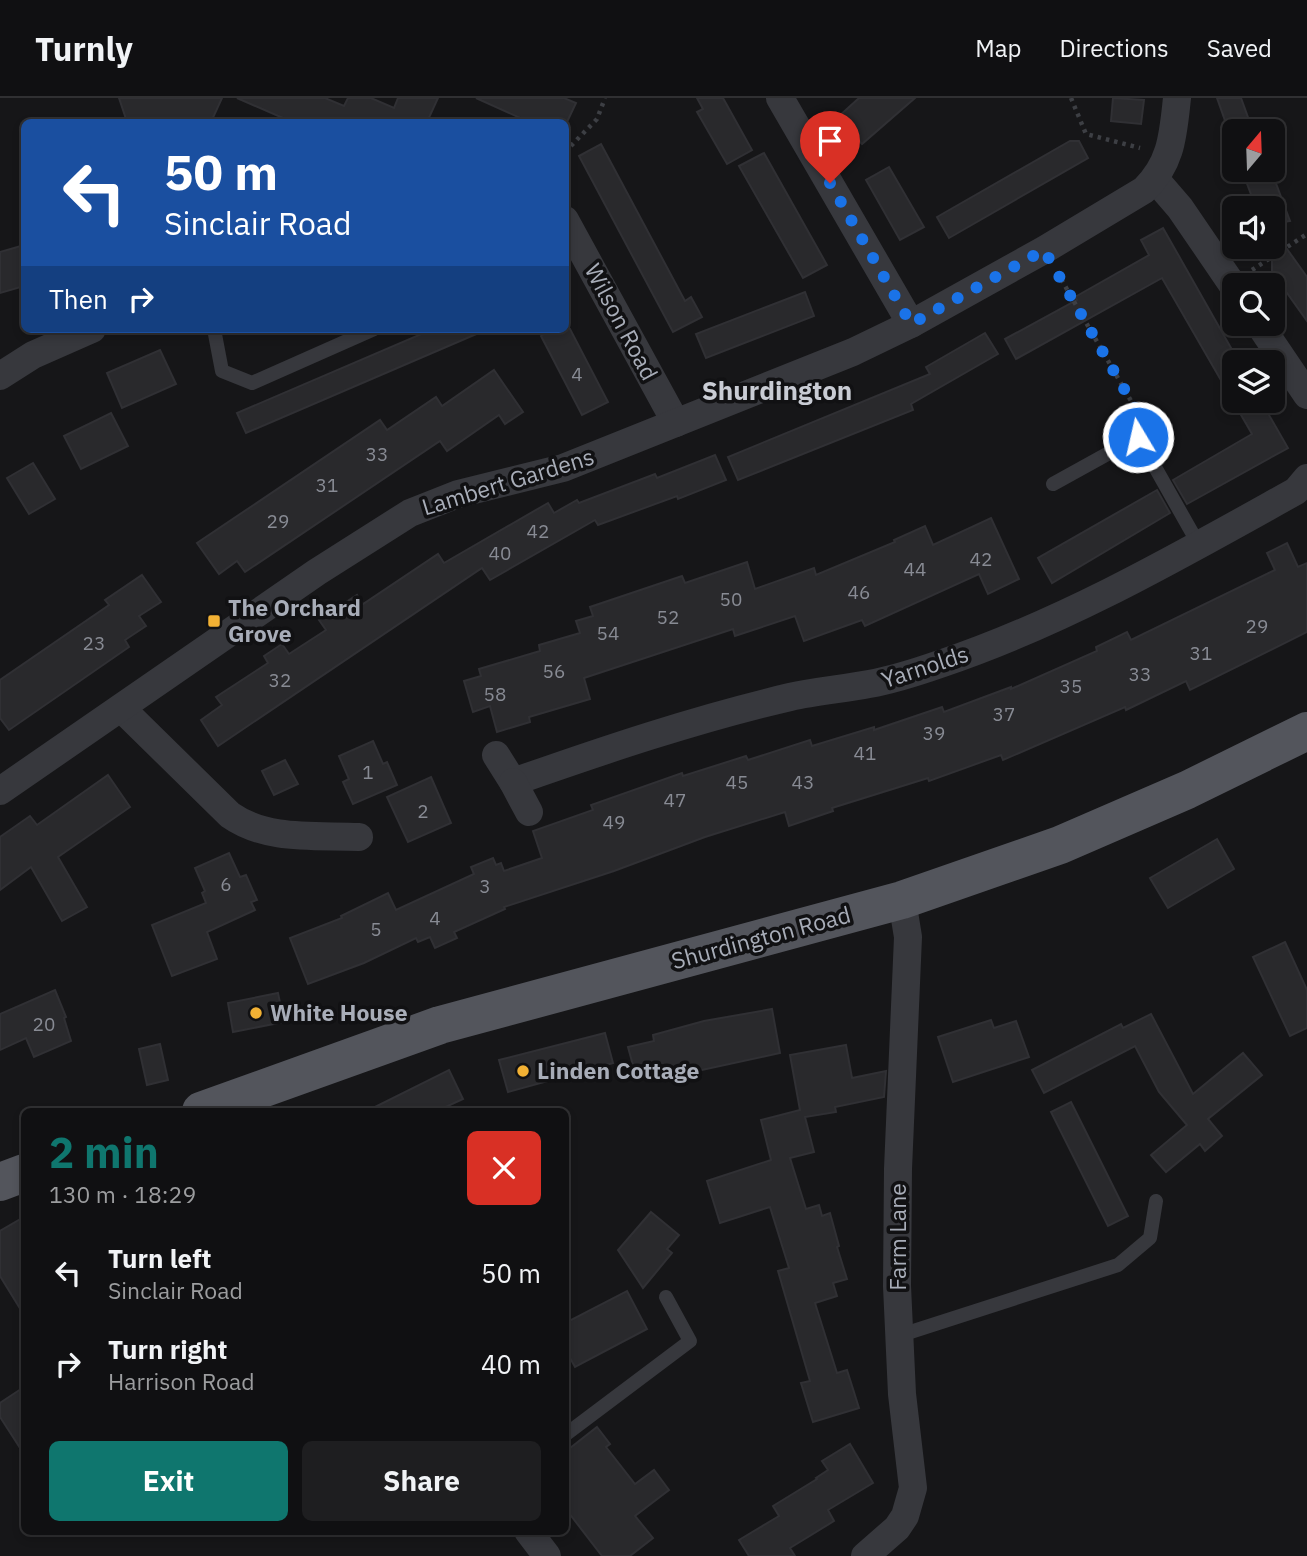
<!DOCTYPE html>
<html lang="en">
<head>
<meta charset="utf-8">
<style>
	body { margin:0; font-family:"IBM Plex Sans",sans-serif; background:#1e1e20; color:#f1f3f6; height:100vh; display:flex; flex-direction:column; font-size:26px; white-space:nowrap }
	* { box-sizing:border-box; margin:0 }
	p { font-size:23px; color:#9c9d9f }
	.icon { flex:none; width:38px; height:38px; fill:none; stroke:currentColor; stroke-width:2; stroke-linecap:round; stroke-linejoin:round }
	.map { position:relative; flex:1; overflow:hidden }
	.drawer { position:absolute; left:21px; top:1010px; width:548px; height:427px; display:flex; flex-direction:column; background:#101012; border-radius:10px; box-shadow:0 4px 10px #0003,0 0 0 2px #303032 }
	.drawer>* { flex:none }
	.hud { position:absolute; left:21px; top:21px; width:548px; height:214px; border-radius:10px; box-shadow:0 4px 10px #0003,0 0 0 2px #303032; background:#1a4fa0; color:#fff; overflow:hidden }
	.needle { width:46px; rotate:19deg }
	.fabs { position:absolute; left:1222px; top:21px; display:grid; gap:14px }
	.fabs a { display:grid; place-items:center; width:63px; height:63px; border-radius:10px; background:#101012; box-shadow:0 4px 10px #0003,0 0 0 2px #303032; font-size:35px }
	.pin { position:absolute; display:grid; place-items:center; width:60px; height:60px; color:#fff; margin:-72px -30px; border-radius:50% 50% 50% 0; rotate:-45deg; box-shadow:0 0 7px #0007 }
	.pin .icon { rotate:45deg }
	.me { position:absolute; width:77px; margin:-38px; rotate:351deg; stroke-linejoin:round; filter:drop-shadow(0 0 5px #0008) }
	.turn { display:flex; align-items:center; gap:24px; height:147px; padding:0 28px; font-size:32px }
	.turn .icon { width:91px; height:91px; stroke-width:2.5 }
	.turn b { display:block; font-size:49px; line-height:60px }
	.then { display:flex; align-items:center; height:66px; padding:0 28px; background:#0003; gap:14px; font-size:26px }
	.round { display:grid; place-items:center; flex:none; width:74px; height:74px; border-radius:10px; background:#1e1e20 }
	.summary { display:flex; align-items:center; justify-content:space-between; height:119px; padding:0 28px }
	h1 { font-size:42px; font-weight:700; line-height:52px; color:#0f766e }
	.button { display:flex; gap:14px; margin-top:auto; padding:14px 28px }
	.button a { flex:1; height:80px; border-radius:10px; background:#0f766e; color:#fff; font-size:28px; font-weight:700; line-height:80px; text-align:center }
	.button a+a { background:#1e1e20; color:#f1f3f6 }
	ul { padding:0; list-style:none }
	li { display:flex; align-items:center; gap:21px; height:91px; padding:0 28px }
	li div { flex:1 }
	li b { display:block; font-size:26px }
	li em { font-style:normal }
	header { display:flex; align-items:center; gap:42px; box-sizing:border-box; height:98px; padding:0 35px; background:#101012; border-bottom:2px solid #303032 }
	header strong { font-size:33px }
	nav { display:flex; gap:38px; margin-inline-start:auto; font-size:24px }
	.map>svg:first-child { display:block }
</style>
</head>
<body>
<header>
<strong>Turnly</strong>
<nav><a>Map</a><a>Directions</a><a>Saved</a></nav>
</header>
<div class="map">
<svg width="1307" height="1458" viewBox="0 0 1307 1458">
	<rect width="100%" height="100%" fill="#161618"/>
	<g fill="#29292c" stroke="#303034" stroke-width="2">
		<polygon points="119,0 222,0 211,24 127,24"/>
		<polygon points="237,0 325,0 344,8 348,0 371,0 394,10 398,0 438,0 427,24 292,24"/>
		<polygon points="476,0 564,0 576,5 567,24 529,24"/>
		<polygon points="697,0 723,0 752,52 727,66 697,14 703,11"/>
		<polygon points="859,0 915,0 862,46 838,19"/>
		<polygon points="1113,0 1144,2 1141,26 1111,23"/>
		<polygon points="1217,0 1241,0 1249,22 1254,21 1258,33 1234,33 1234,48"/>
		<polygon points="1070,43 1079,43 1088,60 949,140 937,119"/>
		<polygon points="601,46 685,203 691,199 702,219 673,234 579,58"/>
		<polygon points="764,55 827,167 803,180 739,68"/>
		<polygon points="889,69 924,129 900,142 866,82"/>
		<polygon points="1242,72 1271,72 1290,123 1272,126 1272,110 1256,110"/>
		<polygon points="1163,130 1239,264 1234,264 1234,303 1261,303 1288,350 1187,406 1173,382 1252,336 1162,180 1016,261 1005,241 1077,202 1075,199 1149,157 1141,142"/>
		<polygon points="1272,130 1307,179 1307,223 1272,174"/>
		<polygon points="24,147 24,188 0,195 0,154"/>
		<polygon points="805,194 814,218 706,260 696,236"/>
		<polygon points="433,231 488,231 246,335 237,315"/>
		<polygon points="551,231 570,231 608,304 582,317 541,238"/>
		<polygon points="985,235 998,256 911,306 913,312 738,382 728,359 930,276 926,269"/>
		<polygon points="160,252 176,286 122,310 107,275"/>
		<polygon points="494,272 523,314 505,326 499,317 447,353 440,343 245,474 237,463 219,476 197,445 380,322 387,332 436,299 442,308"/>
		<polygon points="111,315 128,348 81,371 64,338"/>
		<polygon points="715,357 726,382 678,401 677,398 598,427 595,422 490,482 482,470 218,648 201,622 222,607 216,599 268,565 264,558 282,546 289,556 326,532 319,522 357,497 363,506 438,456 444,465 548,405 554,415 577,402 579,405 655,376 657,380"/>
		<polygon points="33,365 55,401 29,416 7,380"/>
		<polygon points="1157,392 1170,415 1052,485 1038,460"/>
		<polygon points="991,420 1019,481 988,496 979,476 865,528 862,522 804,543 795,518 735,538 733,531 584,580 590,601 529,619 530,624 497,634 490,608 473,614 464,583 481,578 479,571 540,553 539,547 580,535 576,523 593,518 590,509 682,478 685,485 747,464 755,491 814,470 816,477 895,444 894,442 925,428 933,447"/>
		<polygon points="1287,445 1298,469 1307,465 1307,534 1190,592 1186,583 1126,612 1125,609 1003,662 1001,657 929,683 928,680 832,710 833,713 789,728 785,714 705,739 614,773 504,809 505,811 454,834 457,840 435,850 430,839 418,844 416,840 364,865 308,886 290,840 342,820 341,818 388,795 396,812 474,776 471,769 493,760 496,767 501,765 504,773 542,760 533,733 593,712 591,707 682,675 683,678 746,658 748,662 810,642 812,648 874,629 874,632 942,609 944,614 1011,589 1011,591 1097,553 1096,549 1127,534 1131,542 1275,472 1267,455"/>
		<polygon points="142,477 161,504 139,518 146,528 125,542 129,549 9,632 0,620 0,582 109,507 105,502"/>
		<polygon points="373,643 383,666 387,664 397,687 353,706 343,684 349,681 339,658"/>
		<polygon points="285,662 298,686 274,697 262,673"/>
		<polygon points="108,677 130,709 58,759 87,809 62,823 31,769 0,792 0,739 30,718 37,727"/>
		<polygon points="431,679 451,725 408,744 387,699"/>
		<polygon points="1217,741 1234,771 1168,810 1150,780"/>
		<polygon points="229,755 240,779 246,777 257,802 251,804 255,812 207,834 217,861 172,878 152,827 206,805 202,795 205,793 195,770"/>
		<polygon points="1285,844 1307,892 1307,930 1290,938 1253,859"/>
		<polygon points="55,892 66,919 64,920 71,943 34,959 26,940 0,952 0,916"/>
		<polygon points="278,895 284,924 233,934 228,905"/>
		<polygon points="772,911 780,955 660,981 656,966 634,971 628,949 654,943 653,937 704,923"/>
		<polygon points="1151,916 1193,996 1243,955 1262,977 1208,1021 1222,1038 1205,1053 1200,1046 1166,1074 1151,1057 1187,1027 1159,994 1135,948 1044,995 1032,972 1121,926 1123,930"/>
		<polygon points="991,922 994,930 1016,923 1029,959 953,984 938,939"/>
		<polygon points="605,935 613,965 508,994 499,962"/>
		<polygon points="160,946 168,982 147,987 139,951"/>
		<polygon points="846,947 852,980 886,973 884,999 835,1009 836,1014 805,1019 814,1054 790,1060 806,1111 819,1107 822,1118 830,1115 839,1148 837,1149 847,1181 833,1185 837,1198 815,1205 837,1275 847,1272 859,1310 813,1324 801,1285 810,1283 778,1173 789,1170 770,1109 720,1125 707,1083 771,1062 761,1022 800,1012 790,957"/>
		<polygon points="449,972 463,1001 437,1013 367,1013"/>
		<polygon points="1071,1004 1128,1118 1108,1128 1051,1014"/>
		<polygon points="651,1114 679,1137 667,1151 672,1155 643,1190 618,1152"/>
		<polygon points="24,1119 24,1217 0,1178 0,1133"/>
		<polygon points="627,1193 647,1231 575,1269 565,1251 565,1225"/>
		<polygon points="24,1289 24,1356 0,1319 0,1305"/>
		<polygon points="597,1329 610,1346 606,1349 635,1386 654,1372 669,1392 635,1418 653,1440 630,1458 602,1458 565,1410 565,1354"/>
		<polygon points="850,1346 873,1385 828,1412 834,1423 790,1450 795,1458 749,1458 739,1442 779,1418 773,1408 817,1381 816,1380 828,1372 822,1363"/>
	</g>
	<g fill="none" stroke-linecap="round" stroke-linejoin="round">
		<g stroke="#3d3f44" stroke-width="4.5" stroke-dasharray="3.5 5" stroke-linecap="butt">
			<polyline points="1071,0 1086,36 1140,50"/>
			<polyline points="565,54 597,21 605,0"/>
			<polyline points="1252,172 1307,136"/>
			<polyline points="1057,174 1138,315 1138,322"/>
		</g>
		<g stroke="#37383d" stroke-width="14">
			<polyline points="214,231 222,273 252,285 374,231"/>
			<polyline points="1053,386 1138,339 1199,447"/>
			<polyline points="898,1238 1118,1167 1150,1140 1156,1103"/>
			<polyline points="565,1337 690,1243 666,1199"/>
		</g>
		<g stroke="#37383d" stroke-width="28">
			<polyline points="780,0 911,226"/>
			<polyline points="1155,81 1180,110 1234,189"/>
			<polyline points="565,122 676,325"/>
			<polyline points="1259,226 1307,297"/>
			<polyline points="0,278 33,257 92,231"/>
			<path d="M121 610 230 717C267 743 315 737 359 739"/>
			<path d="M496 657 513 684C604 652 696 621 790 599 816 593 843 591 869 586 892 582 917 574 940 566 1065 524 1181 457 1296 393L1307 380"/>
			<polyline points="513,684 529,714"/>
			<path d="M0 693 317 474 410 415 458 396 563 370 853 254 911 226 1044 152 1144 92C1172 65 1173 36 1177 0"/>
			<polyline points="528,1433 547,1458"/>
			<polyline points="865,1458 897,1430 905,1418 913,1390 902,1296 897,1188 898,1071 908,839 902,802"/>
		</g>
		<g stroke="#53555c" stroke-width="38">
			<polyline points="201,1013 440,927 902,802 1060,747 1187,692 1307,633"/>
			<polyline points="0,1084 24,1075"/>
		</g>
	</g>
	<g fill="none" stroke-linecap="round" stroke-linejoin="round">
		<polyline stroke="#1a73e8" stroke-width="12" stroke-dasharray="0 21.6" points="830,85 911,226 1044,152 1138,315 1138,339"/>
	</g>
	<g fill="#f2b134" stroke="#111113" stroke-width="2.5">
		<rect x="207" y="516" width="14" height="14" rx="3.5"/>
		<circle cx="256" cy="915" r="7"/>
		<circle cx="523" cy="973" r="7"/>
	</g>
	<g text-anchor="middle" stroke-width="7" stroke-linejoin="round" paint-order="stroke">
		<g font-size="19" fill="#888b94">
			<text x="577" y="283">4</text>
			<text x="377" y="363">33</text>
			<text x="327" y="394">31</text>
			<text x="278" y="430">29</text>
			<text x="538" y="440">42</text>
			<text x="500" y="462">40</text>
			<text x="981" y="468">42</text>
			<text x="915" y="478">44</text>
			<text x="859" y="501">46</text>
			<text x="731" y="508">50</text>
			<text x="668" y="526">52</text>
			<text x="1257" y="535">29</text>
			<text x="608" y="542">54</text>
			<text x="94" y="552">23</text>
			<text x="1201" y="562">31</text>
			<text x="554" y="580">56</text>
			<text x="1140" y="583">33</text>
			<text x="280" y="589">32</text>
			<text x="1071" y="595">35</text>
			<text x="495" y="603">58</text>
			<text x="1004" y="623">37</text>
			<text x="934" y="642">39</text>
			<text x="865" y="662">41</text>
			<text x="368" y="681">1</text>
			<text x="737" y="691">45</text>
			<text x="803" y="691">43</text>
			<text x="675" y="709">47</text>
			<text x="423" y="720">2</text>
			<text x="614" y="731">49</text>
			<text x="226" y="793">6</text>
			<text x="485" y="795">3</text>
			<text x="435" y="827">4</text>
			<text x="376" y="838">5</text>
			<text x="44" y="933">20</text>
		</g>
		<g font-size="23" fill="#a8adb8" stroke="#111113">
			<text transform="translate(621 224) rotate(62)" y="8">Wilson Road</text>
			<text transform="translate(508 384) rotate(-17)" y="8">Lambert Gardens</text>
			<text transform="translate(925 569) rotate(-18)" y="8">Yarnolds</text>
			<text transform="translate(761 840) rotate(-15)" y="8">Shurdington Road</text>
			<text transform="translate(898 1139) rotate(-90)" y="8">Farm Lane</text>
		</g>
		<g font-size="23" font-weight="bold" fill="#a8adb8" stroke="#111113" text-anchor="start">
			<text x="228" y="518">The Orchard<tspan x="228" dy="26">Grove</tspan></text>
			<text x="270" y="923">White House</text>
			<text x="537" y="981">Linden Cottage</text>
		</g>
		<g font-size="26" font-weight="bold" fill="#c9ccd4" stroke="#111113">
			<text x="777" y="302">Shurdington</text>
		</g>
	</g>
</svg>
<div class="fabs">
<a><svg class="needle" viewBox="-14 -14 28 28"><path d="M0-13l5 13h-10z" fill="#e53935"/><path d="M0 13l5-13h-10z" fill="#9c9d9f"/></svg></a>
<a><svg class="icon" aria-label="sound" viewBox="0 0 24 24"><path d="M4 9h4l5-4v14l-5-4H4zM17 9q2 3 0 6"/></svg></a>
<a><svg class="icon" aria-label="search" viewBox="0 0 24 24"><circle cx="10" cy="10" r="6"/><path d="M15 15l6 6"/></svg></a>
<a><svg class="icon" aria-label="layers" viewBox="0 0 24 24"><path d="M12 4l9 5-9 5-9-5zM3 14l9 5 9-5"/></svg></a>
</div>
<div class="pin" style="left:830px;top:85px;background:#d93025"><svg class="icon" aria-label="arrive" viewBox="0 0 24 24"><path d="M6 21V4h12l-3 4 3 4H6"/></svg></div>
<svg class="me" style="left:1138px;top:339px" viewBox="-20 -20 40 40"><circle r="17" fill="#1a73e8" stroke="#fff" stroke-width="3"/><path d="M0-11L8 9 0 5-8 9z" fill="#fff"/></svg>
<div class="hud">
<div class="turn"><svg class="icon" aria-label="left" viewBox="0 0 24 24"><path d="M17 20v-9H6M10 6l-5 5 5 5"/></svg><div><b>50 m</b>Sinclair Road</div></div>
<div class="then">Then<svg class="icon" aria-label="right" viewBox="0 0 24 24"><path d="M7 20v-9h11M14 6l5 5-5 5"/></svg></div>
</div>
<section class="drawer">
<div class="summary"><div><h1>2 min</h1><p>130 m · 18:29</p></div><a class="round" style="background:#d93025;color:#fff"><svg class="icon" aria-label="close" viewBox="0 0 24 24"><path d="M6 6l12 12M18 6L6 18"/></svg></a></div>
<ul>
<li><svg class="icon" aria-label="left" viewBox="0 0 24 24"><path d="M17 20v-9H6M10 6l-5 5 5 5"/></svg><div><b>Turn left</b><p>Sinclair Road</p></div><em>50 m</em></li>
<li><svg class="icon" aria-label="right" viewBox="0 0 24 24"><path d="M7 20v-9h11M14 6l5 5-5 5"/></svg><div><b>Turn right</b><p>Harrison Road</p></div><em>40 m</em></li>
</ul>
<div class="button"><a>Exit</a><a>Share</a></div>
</section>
</div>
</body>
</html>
